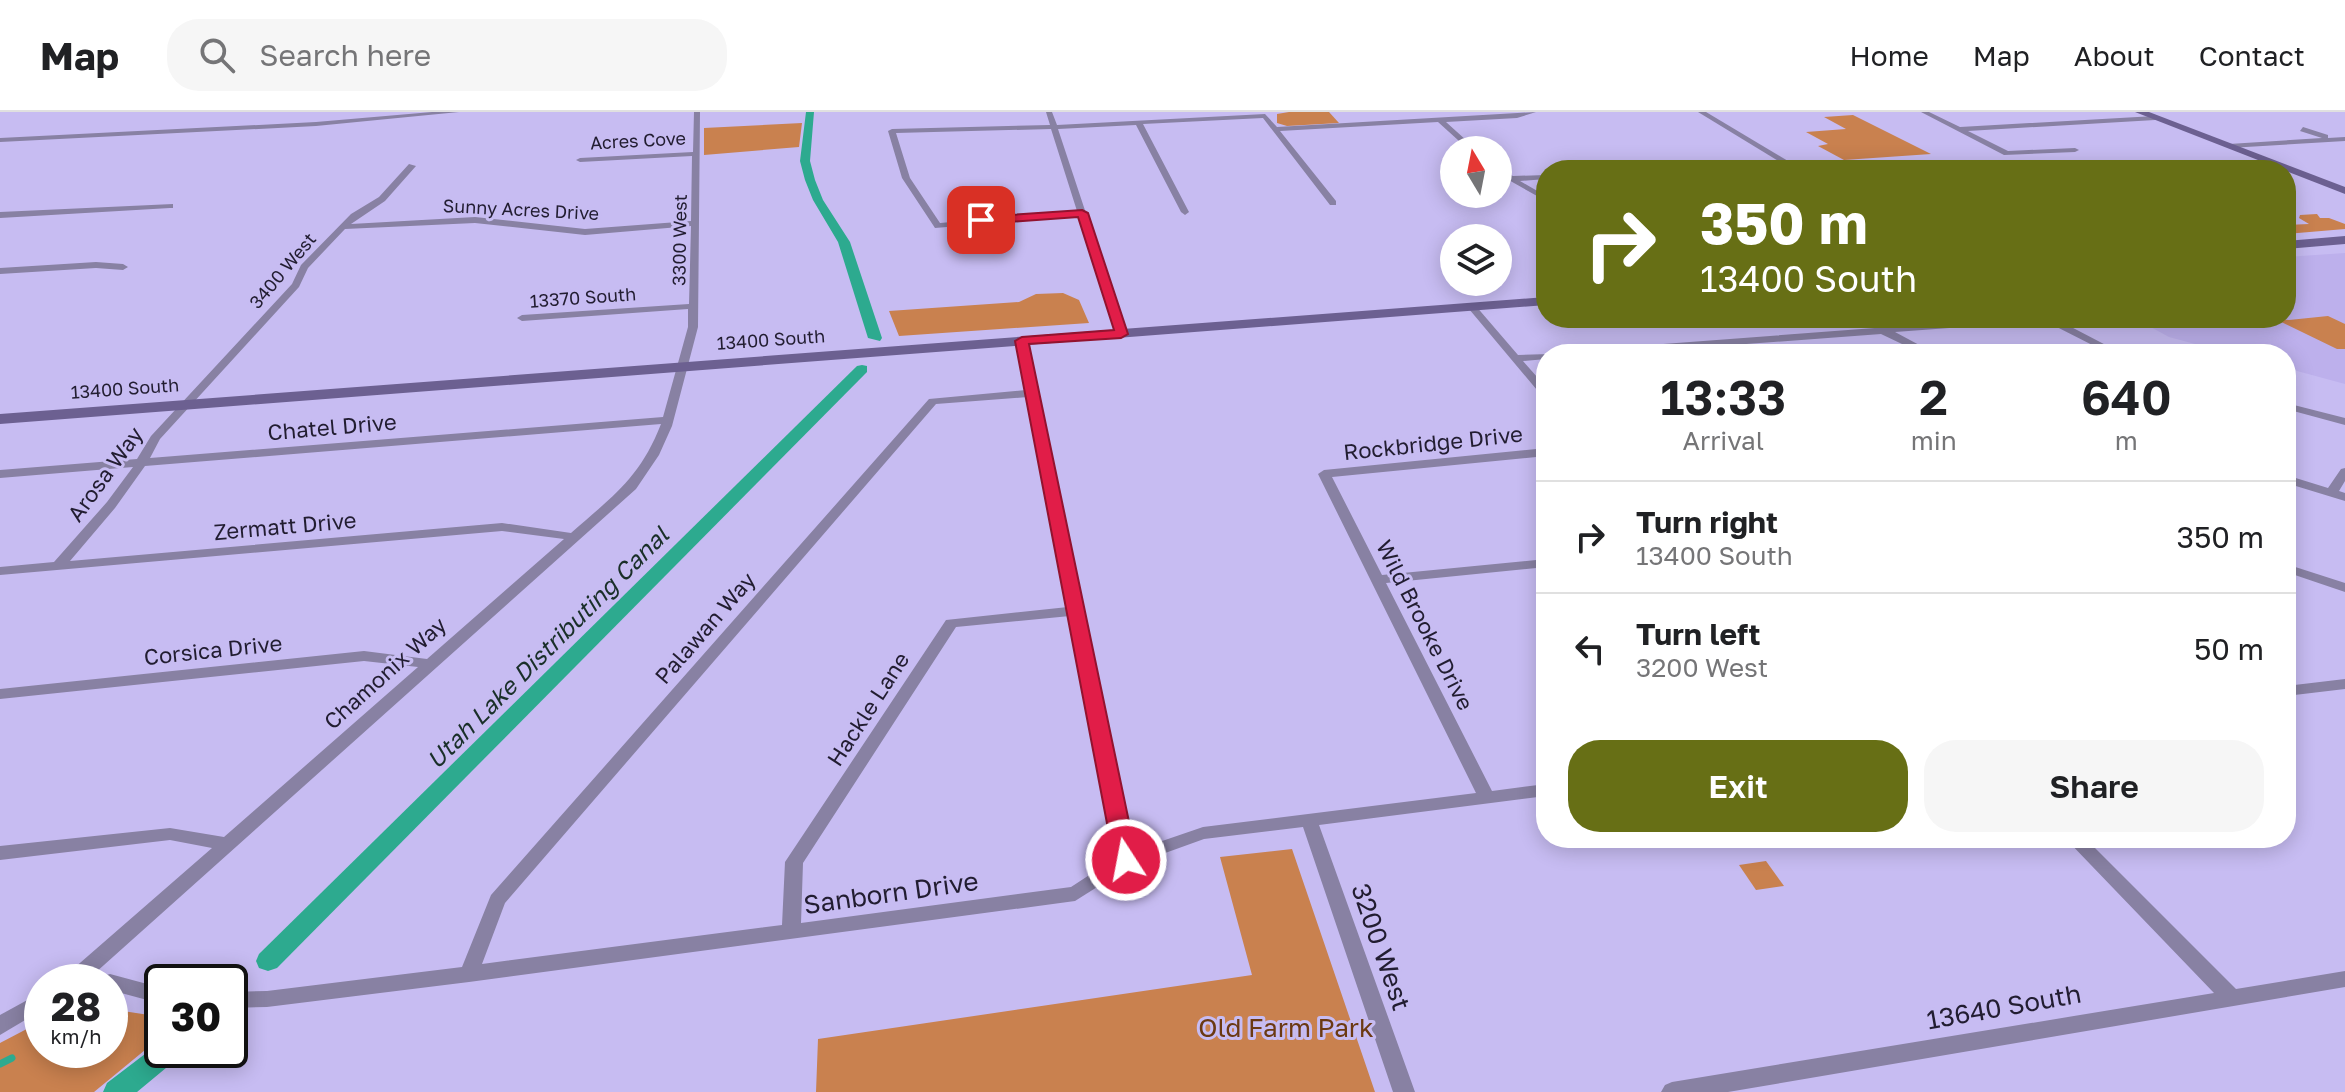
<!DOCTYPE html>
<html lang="en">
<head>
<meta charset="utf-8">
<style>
	body { margin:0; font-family:"Golos Text",sans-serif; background:#f6f6f6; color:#202124; height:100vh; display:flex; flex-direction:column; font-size:30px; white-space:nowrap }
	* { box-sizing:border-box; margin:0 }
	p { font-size:26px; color:#757577 }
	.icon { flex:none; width:44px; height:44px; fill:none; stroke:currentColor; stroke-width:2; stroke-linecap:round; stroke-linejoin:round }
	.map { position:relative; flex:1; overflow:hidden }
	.side { position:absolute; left:1536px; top:232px; width:760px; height:504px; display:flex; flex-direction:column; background:#fff; border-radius:32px; box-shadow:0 4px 20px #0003 }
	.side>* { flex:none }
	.hud { position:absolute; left:1536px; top:48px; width:760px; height:168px; border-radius:32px; box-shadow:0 4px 20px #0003; background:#676f15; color:#fff; overflow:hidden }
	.needle { width:52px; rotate:350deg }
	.buttons { position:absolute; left:1440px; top:24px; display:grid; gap:16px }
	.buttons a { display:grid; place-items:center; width:72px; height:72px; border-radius:50%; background:#fff; box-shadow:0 4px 20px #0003; font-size:40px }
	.speed { position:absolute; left:24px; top:852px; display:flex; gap:16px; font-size:40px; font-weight:700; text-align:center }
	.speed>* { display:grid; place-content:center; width:104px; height:104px; border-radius:50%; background:#fff; box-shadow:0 4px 20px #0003; line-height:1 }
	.speed small { font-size:20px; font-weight:400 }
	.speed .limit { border:4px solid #111; border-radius:12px; background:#fff; color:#111 }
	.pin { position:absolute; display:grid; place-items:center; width:68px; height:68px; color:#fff; margin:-34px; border-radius:16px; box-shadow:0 4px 12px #0006 }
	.me { position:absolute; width:88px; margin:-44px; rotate:349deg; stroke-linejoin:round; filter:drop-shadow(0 0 6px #0008) }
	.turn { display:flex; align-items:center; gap:28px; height:168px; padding:0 32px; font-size:36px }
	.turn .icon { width:104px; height:104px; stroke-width:2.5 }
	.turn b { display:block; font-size:56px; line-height:68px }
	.eta { display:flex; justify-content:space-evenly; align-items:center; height:136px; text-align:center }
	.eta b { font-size:48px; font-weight:600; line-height:56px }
	.action { display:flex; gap:16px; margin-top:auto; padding:16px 32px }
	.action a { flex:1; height:92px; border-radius:32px; background:#676f15; color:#fff; font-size:32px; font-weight:600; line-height:92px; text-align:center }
	.action a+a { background:#f6f6f6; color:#202124 }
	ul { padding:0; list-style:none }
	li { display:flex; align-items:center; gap:24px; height:112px; padding:0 32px; border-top:2px solid #e0e0e0 }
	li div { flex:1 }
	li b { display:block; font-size:30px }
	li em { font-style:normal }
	header { display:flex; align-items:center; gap:48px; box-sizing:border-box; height:112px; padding:0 40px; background:#fff; border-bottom:2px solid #e0e0e0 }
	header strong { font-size:38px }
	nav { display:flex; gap:44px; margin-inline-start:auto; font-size:28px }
	.search { width:560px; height:72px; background:#f6f6f6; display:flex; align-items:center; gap:20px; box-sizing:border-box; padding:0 28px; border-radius:32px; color:#757577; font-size:30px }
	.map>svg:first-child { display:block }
</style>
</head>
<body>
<header>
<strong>Map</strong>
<div class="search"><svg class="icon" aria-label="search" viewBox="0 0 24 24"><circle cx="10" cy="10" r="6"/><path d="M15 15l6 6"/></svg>Search here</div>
<nav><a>Home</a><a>Map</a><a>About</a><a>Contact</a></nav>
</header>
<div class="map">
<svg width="2345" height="980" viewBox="0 0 2345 980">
	<rect width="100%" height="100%" fill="#c7bcf2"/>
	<polygon fill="#bdb0ec" points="2345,141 2345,272 2286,256 2286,242 2232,242 2169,225 2134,206 2286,206 2286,145"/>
	<g fill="#c9814f">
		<polygon points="1289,0 1329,0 1339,11 1287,14 1277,11 1277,2"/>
		<polygon points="1853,3 1931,42 1844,48 1818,34 1828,32 1806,20 1846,17 1824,5"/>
		<polygon points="802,11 799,35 704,43 704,16"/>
		<polygon points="2317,102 2320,106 2329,106 2345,112 2345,117 2286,122 2286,113 2309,112 2299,106 2300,103"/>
		<polygon points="1063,181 1079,188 1089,211 899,224 889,199 1019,190 1036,182"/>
		<polygon points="2328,204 2345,212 2345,237 2337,237 2273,206 2289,208"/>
		<polygon points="1292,737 1375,980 816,980 818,927 1252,863 1220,745"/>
		<polygon points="1766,749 1784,774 1756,778 1739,753"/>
		<polygon points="110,897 162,905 162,924 94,980 0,980 0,931 42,909 42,938 110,938"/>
	</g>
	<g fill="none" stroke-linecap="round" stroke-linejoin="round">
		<polyline stroke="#2daa8f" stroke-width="7" points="0,952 12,946"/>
		<g fill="#2daa8f" fill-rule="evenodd">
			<polygon points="806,0 814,0 810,49 815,68 823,88 850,130 882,226 880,229 868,226 838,130 813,88 805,68 800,49"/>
			<polygon points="862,253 867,254 867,260 277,856 268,859 259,856 256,849 259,842 857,254"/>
			<polygon points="162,929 162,938 182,938 178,946 137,980 103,980 107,971"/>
		</g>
		<g fill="#8881a3" fill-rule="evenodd">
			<polygon points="432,0 459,0 316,14 0,30 0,26 316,10"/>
			<path d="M694 0H700L698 215 672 314 659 343 636 377 85 870H62L65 864 212 736 170 728 0 748V734L170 716 224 725 418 555 364 549 0 587V577L364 539 427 547 564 427 502 419 0 463V455L54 450 107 390 133 355 0 366V358L137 347 151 324 292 172 301 153 351 102 379 85 409 52 416 54 385 89 351 112 475 105 585 117 691 109 692 44 580 50 576 48 580 46 693 40ZM475 111 585 123 691 114 689 192 522 203 517 206 522 209 688 197V215L663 305 150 346 160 327 299 175 308 156 345 117ZM661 312C640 366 613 384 571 421L502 411 70 449 115 396 145 354Z"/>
			<path d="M1046 0H1052L1057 13 1265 2 1277 15 1536 0 1517 6 1446 10 1477 38H1469L1438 10 1280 19 1336 89V93H1330L1263 6 1143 12 1189 100 1185 103 1181 100 1136 13 1058 17 1126 222 1121 225 1116 222 1078 104 935 116 902 66 888 19 892 17 1050 13ZM1051 17 1077 99 940 111 910 66 896 21Z"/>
			<polygon points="1698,0 1706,0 1803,58 1793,58"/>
			<polygon points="1921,0 1929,0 1960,15 2155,4 2159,6 2155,8 1968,19 2008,39 2075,36 2079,38 2075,40 2004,43"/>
			<polygon points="2303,15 2328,23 2328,26 2345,25 2345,29 2229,36 2225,34 2229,32 2322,26 2300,19"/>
			<polygon points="1498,57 1513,64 1546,63 1546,67 1520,69 1546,84 1546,89 1498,62"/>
			<polygon points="173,92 173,96 170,96 0,106 0,100"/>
			<polygon points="96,150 123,152 128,155 123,158 96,156 0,162 0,156"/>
			<polygon points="1469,193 1475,193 1518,243 1550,242 1546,242 1546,247 1523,249 1546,275 1546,285 1542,284 1469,197"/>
			<polygon points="2008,206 2054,206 2123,242 2110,242 2045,209 1895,220 1936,242 1923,242 1881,222 1611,242 1565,242 1570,239"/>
			<path d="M1022 226 1027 229 1133 739 1203 715 1476 681 1318 362 1324 358 1546 336V344L1332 365 1382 463 1546 447V455L1386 471 1492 679 1546 672V684L1319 713 1415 980H1393L1303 715 1204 727 1132 753 1075 789 469 870 267 895 230 896V880L267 879 462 855 491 783 929 287 1026 278 1017 229ZM1028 285 1068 495 946 508 785 750 782 813 482 852 505 791 936 292ZM1070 504 1117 745 1071 775 801 811 803 751 956 515Z"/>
			<polygon points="2286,291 2345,306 2345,313 2286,297"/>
			<polygon points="2345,356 2345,369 2339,379 2345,381 2345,389 2286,371 2286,363 2328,376 2341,357"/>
			<polygon points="2286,452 2345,471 2345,480 2286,460"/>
			<polygon points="2345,567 2345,577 2286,584 2286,574"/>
			<polygon points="2065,726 2085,726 2236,877 2345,859 2345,875 1728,980 1661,980 1665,973 1672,970 2214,881"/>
			<polygon points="110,862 162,876 162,892 110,878 110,870 100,870 103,864"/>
			<polygon points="42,880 42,898 0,923 0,903"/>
		</g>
		<g fill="#6c6091" fill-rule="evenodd">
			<polygon points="2135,0 2149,0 2345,75 2345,82"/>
			<polygon points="2345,124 2345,132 2286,137 2286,129"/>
			<polygon points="1546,185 1546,193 0,312 0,302"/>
		</g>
	</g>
	<polygon fill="#e11d48" stroke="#92132f" stroke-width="2" points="1082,98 1088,101 1128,222 1121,226 1029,232 1137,748 1134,754 1126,757 1118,754 1114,748 1015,229 1022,225 1114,218 1078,105 981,112 976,108 981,105"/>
	<g text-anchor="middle" stroke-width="6" stroke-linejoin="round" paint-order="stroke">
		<g font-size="18" fill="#221d31" stroke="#c7bcf2">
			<text transform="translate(638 29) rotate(-3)" y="6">Acres Cove</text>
			<text transform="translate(521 98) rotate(3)" y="6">Sunny Acres Drive</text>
			<text transform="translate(680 128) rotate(-89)" y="6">3300 West</text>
			<text transform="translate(283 159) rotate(-50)" y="6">3400 West</text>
			<text transform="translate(583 186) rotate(-4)" y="6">13370 South</text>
			<text transform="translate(771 228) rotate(-4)" y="6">13400 South</text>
			<text transform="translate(125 277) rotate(-4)" y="6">13400 South</text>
		</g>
		<g font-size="22" fill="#221d31" stroke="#c7bcf2">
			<text transform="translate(332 315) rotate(-5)" y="8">Chatel Drive</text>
			<text transform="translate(1433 331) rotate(-6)" y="8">Rockbridge Drive</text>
			<text transform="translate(105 362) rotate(-54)" y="8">Arosa Way</text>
			<text transform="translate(285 414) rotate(-5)" y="8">Zermatt Drive</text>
			<text transform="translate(1425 513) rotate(63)" y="8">Wild Brooke Drive</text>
			<text transform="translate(705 516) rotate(-49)" y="8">Palawan Way</text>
			<text transform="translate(213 538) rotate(-6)" y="8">Corsica Drive</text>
			<text transform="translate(385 561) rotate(-42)" y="8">Chamonix Way</text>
			<text transform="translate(868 597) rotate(-57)" y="8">Hackle Lane</text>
		</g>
		<g font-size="24" font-style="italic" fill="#1a2f29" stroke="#c7bcf2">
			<text transform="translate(548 536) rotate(-45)" y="8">Utah Lake Distributing Canal</text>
		</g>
		<g font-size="26" fill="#221d31" stroke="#c7bcf2">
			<text transform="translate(891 781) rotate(-8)" y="9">Sanborn Drive</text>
			<text transform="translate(1381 835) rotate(71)" y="9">3200 West</text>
			<text transform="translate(2004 895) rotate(-10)" y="9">13640 South</text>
		</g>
		<g font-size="26" fill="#6b3912" stroke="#c7bcf2">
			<text x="1286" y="925">Old Farm Park</text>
		</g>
	</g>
</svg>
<div class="buttons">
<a><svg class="needle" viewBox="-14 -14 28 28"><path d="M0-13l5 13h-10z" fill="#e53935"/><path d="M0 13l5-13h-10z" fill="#757577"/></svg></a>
<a><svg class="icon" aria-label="layers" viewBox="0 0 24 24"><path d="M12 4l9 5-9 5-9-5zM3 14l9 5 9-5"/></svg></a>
</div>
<div class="speed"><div>28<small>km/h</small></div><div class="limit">30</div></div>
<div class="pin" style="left:981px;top:108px;background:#d93025"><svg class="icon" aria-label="arrive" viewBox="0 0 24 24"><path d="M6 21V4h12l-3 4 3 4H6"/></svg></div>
<svg class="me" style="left:1126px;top:748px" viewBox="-20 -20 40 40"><circle r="17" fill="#e11d48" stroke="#fff" stroke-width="3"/><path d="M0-11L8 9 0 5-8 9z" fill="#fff"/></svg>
<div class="hud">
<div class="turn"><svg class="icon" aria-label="right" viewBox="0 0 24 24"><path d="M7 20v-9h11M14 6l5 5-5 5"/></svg><div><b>350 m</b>13400 South</div></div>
</div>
<section class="side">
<div class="eta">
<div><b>13:33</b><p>Arrival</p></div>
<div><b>2</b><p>min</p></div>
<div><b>640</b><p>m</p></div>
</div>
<ul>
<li><svg class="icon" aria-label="right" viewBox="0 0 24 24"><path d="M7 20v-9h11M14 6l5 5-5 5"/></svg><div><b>Turn right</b><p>13400 South</p></div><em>350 m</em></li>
<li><svg class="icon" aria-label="left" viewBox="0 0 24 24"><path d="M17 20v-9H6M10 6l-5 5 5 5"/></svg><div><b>Turn left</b><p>3200 West</p></div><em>50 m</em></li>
</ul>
<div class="action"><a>Exit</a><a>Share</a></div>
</section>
</div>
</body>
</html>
